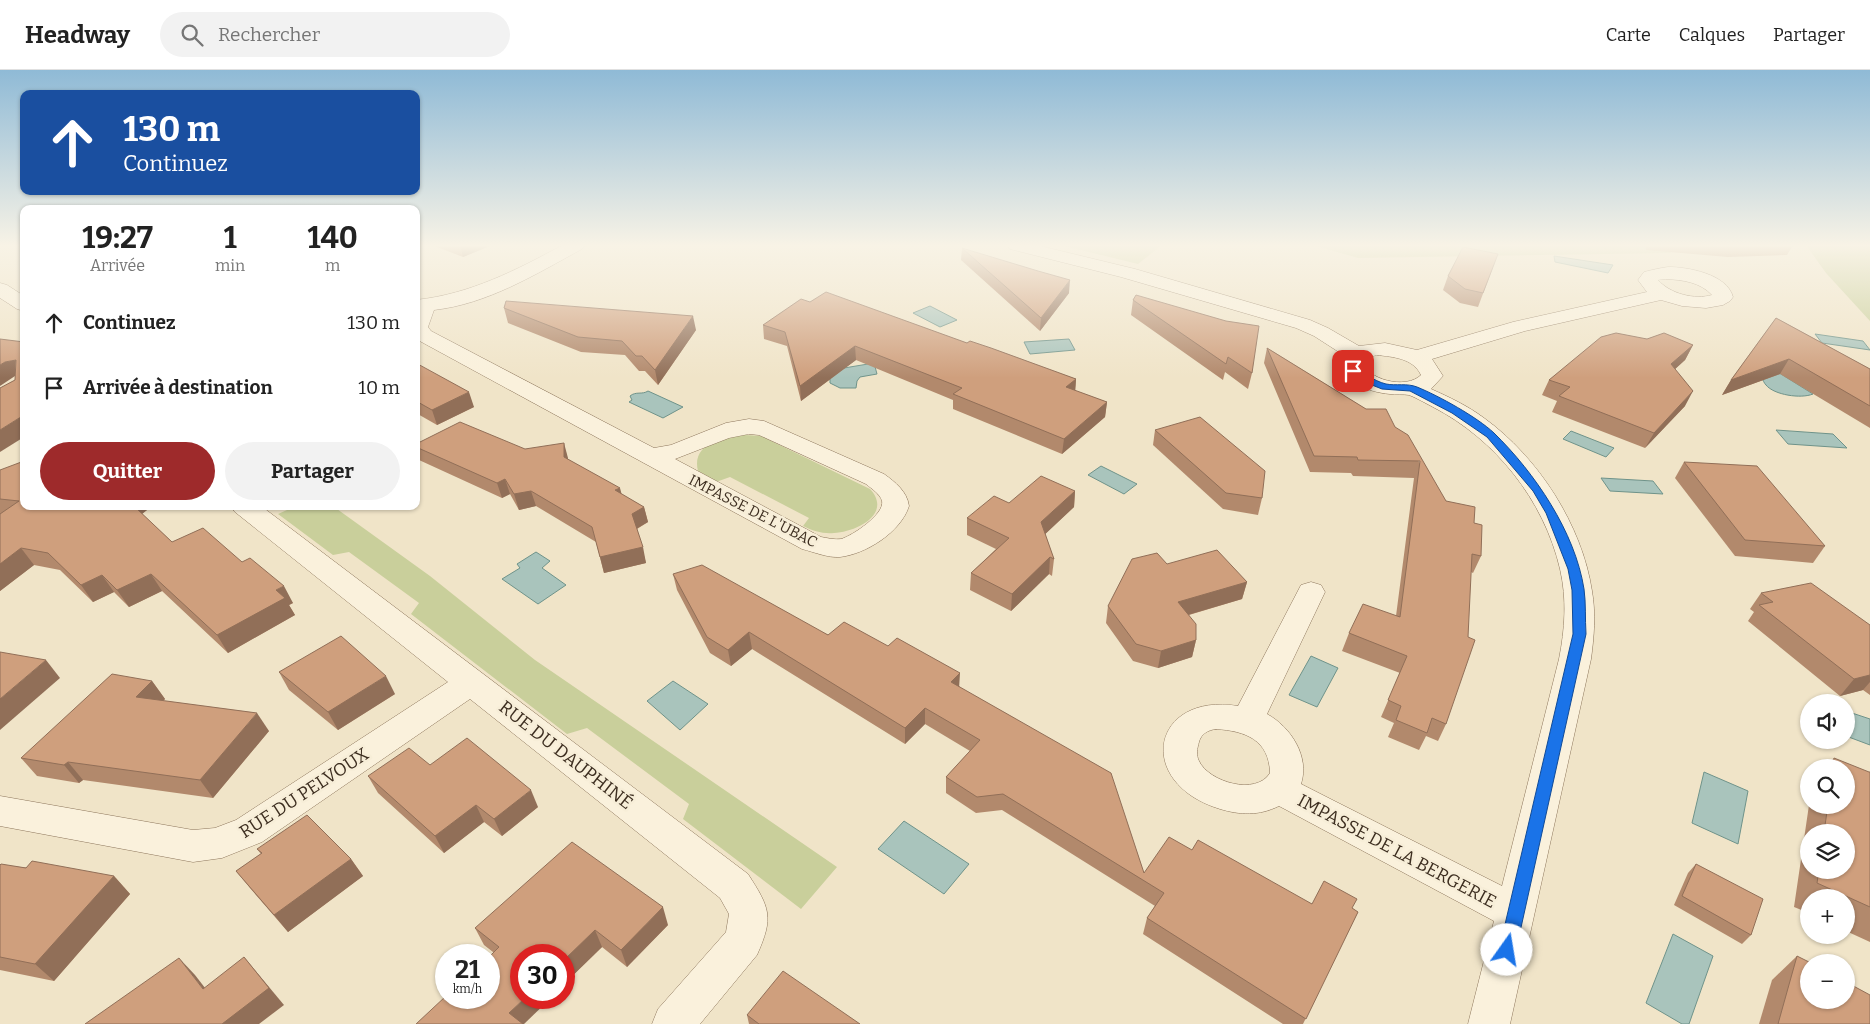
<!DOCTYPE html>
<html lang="fr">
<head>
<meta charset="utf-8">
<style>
	body { margin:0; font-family:Bitter,serif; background:#f2f2f2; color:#222; height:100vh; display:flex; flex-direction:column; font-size:19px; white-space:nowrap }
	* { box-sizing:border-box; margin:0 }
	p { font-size:16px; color:#767676 }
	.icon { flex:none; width:28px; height:28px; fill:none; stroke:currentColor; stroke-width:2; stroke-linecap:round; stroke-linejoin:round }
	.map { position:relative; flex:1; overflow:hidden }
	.side { position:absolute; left:20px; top:135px; width:400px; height:305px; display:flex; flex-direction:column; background:#fff; border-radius:10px; box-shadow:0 1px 4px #0004 }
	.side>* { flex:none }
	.hud { position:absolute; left:20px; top:20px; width:400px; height:105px; border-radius:10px; box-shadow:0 1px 4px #0004; background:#1a4fa0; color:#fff; overflow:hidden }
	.controls { position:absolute; left:1800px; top:624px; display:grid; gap:10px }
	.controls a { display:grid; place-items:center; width:55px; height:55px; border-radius:50%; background:#fff; box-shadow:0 1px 4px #0004; font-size:25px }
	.speed { position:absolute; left:435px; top:874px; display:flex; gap:10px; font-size:25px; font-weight:700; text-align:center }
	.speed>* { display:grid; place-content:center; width:65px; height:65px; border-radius:50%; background:#fff; box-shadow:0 1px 4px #0004; line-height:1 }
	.speed small { font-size:12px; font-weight:400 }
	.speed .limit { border:8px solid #d22; background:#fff; color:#111 }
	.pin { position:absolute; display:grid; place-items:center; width:42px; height:42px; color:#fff; margin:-21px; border-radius:10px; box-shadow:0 2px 8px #0006 }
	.me { position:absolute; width:55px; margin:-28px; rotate:13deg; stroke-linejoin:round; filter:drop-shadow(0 0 4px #0008) }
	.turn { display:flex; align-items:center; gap:18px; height:105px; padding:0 20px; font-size:22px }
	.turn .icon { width:65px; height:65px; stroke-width:2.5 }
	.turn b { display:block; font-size:35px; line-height:42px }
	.eta { display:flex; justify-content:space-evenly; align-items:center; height:85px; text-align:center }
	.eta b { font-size:30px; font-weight:700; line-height:35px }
	.action { display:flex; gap:10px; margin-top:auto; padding:10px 20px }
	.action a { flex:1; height:58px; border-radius:30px; background:#9e2a2b; color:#fff; font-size:20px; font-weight:700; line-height:58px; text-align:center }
	.action a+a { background:#f2f2f2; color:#222 }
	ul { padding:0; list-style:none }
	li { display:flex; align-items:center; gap:15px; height:65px; padding:0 20px }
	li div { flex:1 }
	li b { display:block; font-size:19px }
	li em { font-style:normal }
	header { display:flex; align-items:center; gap:30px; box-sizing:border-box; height:70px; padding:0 25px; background:#fff; border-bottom:1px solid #e0e0e0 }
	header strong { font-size:24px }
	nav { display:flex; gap:28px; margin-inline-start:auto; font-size:18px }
	.search { width:350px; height:45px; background:#f2f2f2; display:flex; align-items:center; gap:12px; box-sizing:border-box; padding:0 18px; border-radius:28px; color:#767676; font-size:19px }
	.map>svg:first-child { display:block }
</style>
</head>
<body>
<header>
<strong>Headway</strong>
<div class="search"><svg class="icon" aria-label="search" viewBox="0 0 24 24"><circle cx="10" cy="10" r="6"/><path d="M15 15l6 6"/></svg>Rechercher</div>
<nav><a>Carte</a><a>Calques</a><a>Partager</a></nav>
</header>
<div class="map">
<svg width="1870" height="954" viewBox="0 0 1870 954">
	<rect width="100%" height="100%" fill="#f0e4c8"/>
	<g fill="#c9cf9b">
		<polygon points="1060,175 1162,175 1138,194"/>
		<polygon points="1313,175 1664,175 1671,183 1358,188"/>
		<polygon points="1806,175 1870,175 1870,251 1826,203"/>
		<path d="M745 365 761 366 870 419C893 444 856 462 834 463 823 464 813 461 803 456L809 448 730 407 716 412 698 401C691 374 723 366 745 365Z"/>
		<polygon points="284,436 332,436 337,439 430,506 535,590 837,797 801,839 683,749 689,734 587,658 567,664 411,544 419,533 349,482 333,485 278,444 287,440"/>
	</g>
	<g fill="#a9c4bc" stroke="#6f938a">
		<polygon points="1554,186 1613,195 1608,203 1555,192"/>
		<polygon points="930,236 957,250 940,257 913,243"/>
		<polygon points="1815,264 1863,271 1870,280 1822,273"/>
		<polygon points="1069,269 1075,280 1030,284 1024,272"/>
		<polygon points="874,293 877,304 860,307 857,311 856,318 840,318 830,313 830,308 844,298"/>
		<path d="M1773 299 1813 324C1801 329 1774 325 1766 315 1764 313 1763 310 1762 308Z"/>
		<path d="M648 321 683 337 663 348 629 332 632 330 630 326C636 321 642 325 648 321Z"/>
		<polygon points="1776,360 1833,364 1847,378 1788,374"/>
		<polygon points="1571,361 1614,378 1606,387 1563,369"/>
		<polygon points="1101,396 1137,414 1124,424 1088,405"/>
		<polygon points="1601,408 1653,411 1663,424 1610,421"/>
		<polygon points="536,482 550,491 542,498 566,515 538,534 502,509 520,498 517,494"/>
		<polygon points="1311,586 1338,598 1317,637 1289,625"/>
		<polygon points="673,611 708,634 680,660 647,631"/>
		<polygon points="1846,641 1870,649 1870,675 1846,666"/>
		<polygon points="1704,702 1748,721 1738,774 1692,753"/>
		<polygon points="904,751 969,794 944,824 878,779"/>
		<polygon points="1673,864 1713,886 1689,954 1682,954 1646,933"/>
	</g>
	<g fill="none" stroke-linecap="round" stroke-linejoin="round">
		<defs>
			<g id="minor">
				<path d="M563 175H585L582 179C536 204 488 234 434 240L428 257 431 261 654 378 671 375 726 353 749 349 764 351 884 404C895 412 907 421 909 436 901 462 866 484 840 487 828 488 814 482 802 479L416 269V230C471 224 516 200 563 175ZM749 364 759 365 866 414C872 419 880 424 882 431 885 444 852 466 841 469 835 470 827 468 821 467L675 389 729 368Z"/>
				<path d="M1007 175H1036L1135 199 1310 250 1328 258 1359 276 1385 273 1417 280 1513 252 1647 222 1638 210 1644 202C1652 200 1660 198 1668 197 1688 197 1727 204 1733 227L1730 231 1723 235 1706 238 1682 236 1661 230 1525 261 1432 289 1443 306 1431 319C1449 327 1468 336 1484 348 1538 387 1582 455 1592 521 1596 544 1594 567 1591 589L1510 954H1468L1494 851 1279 736C1259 746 1240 745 1220 739 1134 713 1151 622 1238 636L1301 515 1311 512 1321 515 1325 522 1267 644C1291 657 1310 687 1301 714L1502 816 1559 589C1565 559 1567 529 1560 499 1544 430 1495 369 1433 337 1425 333 1417 328 1409 325 1404 324 1396 325 1390 324 1367 322 1344 312 1339 288L1342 284 1314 266 1296 258 1121 207 1010 179ZM1666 209C1683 210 1700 212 1712 225 1695 230 1670 224 1658 210ZM1377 285C1393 287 1413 288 1421 305 1406 320 1366 310 1361 290ZM1216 659C1246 661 1269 670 1270 703 1256 726 1209 712 1199 691 1196 685 1197 679 1199 672 1201 664 1208 660 1216 659Z"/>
				<polygon points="0,213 7,215 24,226 24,241 17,239 0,228"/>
				<path d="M231 436H261L748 804C770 838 774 847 757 885L700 954H652L658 939 726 862 729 844 720 828 470 629 262 772 222 788 193 792 0 756V726L193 760 215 758 236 750 448 612 235 442Z"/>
			</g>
		</defs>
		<use href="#minor" stroke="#8d765c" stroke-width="1"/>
		<use href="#minor" fill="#faf1dc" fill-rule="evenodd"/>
	</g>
	<g fill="#b2896c" fill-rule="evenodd">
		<polygon points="432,175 492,175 463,187"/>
		<polygon points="1646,175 1793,175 1787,185 1728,187 1646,180"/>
		<polygon points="962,178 1069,223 1040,261 961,190"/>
		<polygon points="1493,197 1478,237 1460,233 1443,220 1448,206"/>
		<polygon points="1136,225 1252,303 1248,319 1225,302 1223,310 1131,245 1133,230"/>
		<polygon points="504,238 696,260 658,315 645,301 639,301 625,285 581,282 508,253"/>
		<polygon points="1776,248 1870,299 1870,358 1780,304 1722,325 1731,310"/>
		<polygon points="763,255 967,273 1076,309 1075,321 1107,332 1105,347 1062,384 953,339 953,330 856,290 801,331 787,276 764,269"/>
		<polygon points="1647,269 1693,275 1685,290 1675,299 1685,336 1645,378 1552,342 1557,331 1542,325 1549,310"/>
		<polygon points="1267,278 1395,357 1446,431 1474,453 1481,486 1473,503 1471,502 1446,654 1438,671 1426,666 1419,680 1388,667 1394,653 1381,647 1400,603 1342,581 1349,563 1396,546 1414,408 1353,406 1351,403 1310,402 1264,293"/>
		<polygon points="416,293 474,337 437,355 416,343"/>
		<polygon points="1155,360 1262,428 1258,445 1223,439 1153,375"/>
		<polygon points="416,374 525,379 568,388 568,389 621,424 644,437 648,452 637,459 646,493 604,503 596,472 536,436 519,440 510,424 502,428 419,390 416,383"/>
		<polygon points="1684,392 1825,476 1813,493 1735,486 1675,408"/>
		<polygon points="0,400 152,436 142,444 172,472 242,492 293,533 289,535 295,545 228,583 162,521 129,537 114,522 93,532 60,500 34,495 0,521"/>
		<polygon points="1075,421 1074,437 1045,464 1054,489 1052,506 1049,504 1011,541 970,520 971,503 996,479 967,465 967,448 1009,433"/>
		<polygon points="1167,494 1247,512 1242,529 1189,545 1196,570 1192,587 1158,598 1133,591 1106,553 1108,536"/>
		<polygon points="673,504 959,616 1144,803 1192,780 1312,834 1352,838 1358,842 1303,954 1283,954 1143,864 1147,848 1155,836 1002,740 976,743 946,723 946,707 970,681 925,654 905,674 752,579 731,596 710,583 677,520"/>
		<polygon points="1761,523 1870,555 1870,625 1863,620 1840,626 1748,551 1754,542 1750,539"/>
		<polygon points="279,602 395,624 338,660 289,620"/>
		<polygon points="152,611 165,629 163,631 269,661 213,728 83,710 79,713 37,706 21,688"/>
		<polygon points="1834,688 1832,698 1825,698"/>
		<polygon points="430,695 538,737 502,766 484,752 444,783 378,723 368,706"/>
		<path d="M1869 702H1870V872L1846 861V828H1809V843L1794 837 1809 735H1846ZM1809 762H1846V800H1809Z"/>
		<polygon points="257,779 351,789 363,806 288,862 250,818 236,801 261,784"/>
		<polygon points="1696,794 1751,865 1742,874 1674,835 1688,803"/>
		<polygon points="0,795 114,806 130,824 54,911 0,900"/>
		<polygon points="668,855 627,897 602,877 564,914 564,885 493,882 484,875 475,858"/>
		<polygon points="1797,886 1870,954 1759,954 1772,910"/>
		<polygon points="747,945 860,954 749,954"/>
	</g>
	<g fill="#916f58">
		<polygon points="460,175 492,175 463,187"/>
		<polygon points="1070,210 1069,223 1040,261 1041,248"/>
		<polygon points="693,246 696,260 658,315 655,300"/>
		<polygon points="1693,275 1685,290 1663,310 1671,294"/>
		<polygon points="855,276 856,290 801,331 800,316"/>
		<polygon points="1789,289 1780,304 1722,325 1731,310"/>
		<polygon points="16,290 15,306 0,316 0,295 5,292"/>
		<polygon points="1076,309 1075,324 1066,317"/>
		<polygon points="1693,321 1685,336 1645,378 1654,363"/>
		<polygon points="469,322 474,337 437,355 432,340"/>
		<polygon points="1107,332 1105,347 1062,384 1064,369"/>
		<polygon points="24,345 24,367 0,382 0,360"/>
		<polygon points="564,373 568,388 568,402 564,387"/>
		<polygon points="505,409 510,424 502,428 497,413"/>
		<polygon points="620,418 624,433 615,420"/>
		<polygon points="531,421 536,436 519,440 514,424"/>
		<polygon points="1075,421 1074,437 1040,469 1041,452"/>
		<polygon points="131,436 152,436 138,447"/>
		<polygon points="644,437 648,452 636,459 632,444"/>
		<polygon points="643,477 646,493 604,503 600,487"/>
		<polygon points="21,478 34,495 0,521 0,494"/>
		<polygon points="1050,487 1049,504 1011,541 1012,524"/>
		<polygon points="151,504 162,521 129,537 117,520"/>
		<polygon points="102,505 114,522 93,532 81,515"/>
		<polygon points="1247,512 1242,529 1174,549 1178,532"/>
		<polygon points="284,516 293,533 289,535 295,545 228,583 217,565 276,520"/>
		<polygon points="749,562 752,579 731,596 728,580"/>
		<polygon points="1196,570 1192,587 1158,598 1161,581"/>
		<polygon points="46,590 60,608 0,660 0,629"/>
		<polygon points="960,603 959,619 951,612"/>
		<polygon points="1870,605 1870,612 1863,620 1840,626 1854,609"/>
		<polygon points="386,606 395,624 338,660 328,642"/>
		<polygon points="152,611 165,629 149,645 136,627"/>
		<polygon points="925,638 925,654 905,674 905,658"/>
		<polygon points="257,643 269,661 213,728 200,710"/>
		<polygon points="68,692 83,710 79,713 64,695"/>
		<polygon points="531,720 538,737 502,766 494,749"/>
		<polygon points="476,735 484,752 444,783 435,766"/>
		<polygon points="351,789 363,806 288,862 274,845"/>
		<polygon points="114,806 130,824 54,911 35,894"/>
		<polygon points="663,837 668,855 627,897 621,880"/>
		<polygon points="595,860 602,877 564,914 564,890"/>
		<polygon points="244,887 284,935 259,954 222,954"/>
		<polygon points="179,888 195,905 219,936 203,919"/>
		<polygon points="525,928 551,928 524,954 516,954 509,943"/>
	</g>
	<g fill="#cf9f7d" stroke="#916f58">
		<polygon points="1463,177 1498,184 1483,223 1465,219 1448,206"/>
		<polygon points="962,178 1038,201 1070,210 1041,248"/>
		<polygon points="826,222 967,273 970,271 991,278 1076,309 1066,317 1107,332 1064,369 953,324 962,318 855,276 800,316 785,262 763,255 801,229 810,232"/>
		<polygon points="1136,225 1226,251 1259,256 1252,303 1228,287 1226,294 1133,230"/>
		<polygon points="506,231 693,246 655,300 642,286 636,286 622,271 578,267 504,238"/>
		<polygon points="1776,248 1870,299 1870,336 1789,289 1731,310"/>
		<polygon points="1616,263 1647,269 1664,263 1693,275 1671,294 1693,321 1654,363 1559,326 1570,317 1549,310 1601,267"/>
		<polygon points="0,269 24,272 24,345 0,360 0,318 15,310 16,290 5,292 0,295"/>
		<polygon points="1267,278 1366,339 1386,339 1395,357 1408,365 1446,431 1475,437 1474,453 1482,455 1481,486 1472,484 1468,567 1475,570 1446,654 1432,648 1427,663 1396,650 1401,636 1388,630 1407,586 1349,563 1363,534 1400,547 1420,391 1358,390 1357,387 1314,386"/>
		<polygon points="416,293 469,322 432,340 416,331"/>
		<polygon points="1200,347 1265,401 1262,428 1226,423 1155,360"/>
		<polygon points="460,352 525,379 564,373 564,387 620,418 615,420 644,437 632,444 643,477 600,487 592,457 531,421 514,424 505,409 497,413 416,377 416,374"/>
		<polygon points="24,391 24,436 134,436 172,472 203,458 242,492 250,488 284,516 276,520 285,528 217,565 151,504 117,520 102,505 81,515 48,483 21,478 0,494 0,444 19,431 0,429 0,400"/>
		<polygon points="1684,392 1757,396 1825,476 1745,470"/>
		<polygon points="1041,406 1075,421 1041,452 1054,489 1050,487 1012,524 971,503 1009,468 967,448 994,426 1009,433"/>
		<polygon points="1217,480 1247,512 1178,532 1196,554 1196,570 1161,581 1136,574 1108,536 1132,489 1157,483 1167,494"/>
		<polygon points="702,495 828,565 844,552 888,576 897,568 960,603 951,612 1111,703 1144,803 1169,767 1192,780 1198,770 1312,834 1324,811 1357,829 1352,838 1358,842 1306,949 1147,848 1164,823 1003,724 977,727 946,707 980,670 925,638 905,658 749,562 728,580 707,567 673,504"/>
		<polygon points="1811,513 1870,555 1870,605 1854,609 1759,535 1773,532 1761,523"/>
		<polygon points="341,566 386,606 328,642 279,602"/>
		<polygon points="0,582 46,590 0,629"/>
		<polygon points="112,604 152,611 136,627 257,643 200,710 68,692 64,695 21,688"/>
		<polygon points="467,668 531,720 494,749 476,735 435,766 368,706 409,678 430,695"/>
		<polygon points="1834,688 1869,702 1870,702 1870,837 1817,813 1819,800 1846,800 1846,762 1824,762 1828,735 1846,735 1846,698 1832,698"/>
		<polygon points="307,745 351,789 274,845 236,801 262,783 257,779"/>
		<polygon points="572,772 663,837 621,880 595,860 564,890 564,885 521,885 521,928 525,928 509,943 523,954 416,954 446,926 446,928 489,928 489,887 499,877 475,858"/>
		<polygon points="32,791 114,806 35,894 0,887 0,795 1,794 26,798"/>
		<polygon points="1696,794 1763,829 1751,865 1682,826"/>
		<polygon points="1797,886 1809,892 1809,930 1846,930 1846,912 1870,925 1870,954 1778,954"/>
		<polygon points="244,887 269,918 222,954 85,954 179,888 203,919"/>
		<polygon points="783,901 860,954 759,954 747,945"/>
	</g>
	<linearGradient id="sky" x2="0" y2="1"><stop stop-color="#8fbad6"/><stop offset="0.57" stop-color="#f8f3e6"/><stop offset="1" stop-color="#f8f3e6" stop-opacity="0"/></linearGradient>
	<rect width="1870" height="308" fill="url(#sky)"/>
	<path fill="#1a73e8" stroke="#114b97" d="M1353 298C1363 301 1373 311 1386 314 1396 316 1407 313 1417 317 1439 326 1477 347 1494 363 1535 403 1575 462 1584 519 1586 533 1585 549 1586 564L1516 880 1513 885 1507 888 1501 885 1499 880 1573 564 1572 520 1568 499 1546 443 1533 421 1487 367 1452 343 1410 321 1382 319 1357 309 1348 301Z"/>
	<g text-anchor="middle" stroke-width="5" stroke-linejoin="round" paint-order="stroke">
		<g font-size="15" fill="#3d2e20" stroke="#f7eed8">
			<text transform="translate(753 441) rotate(27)" y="5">IMPASSE DE L'UBAC</text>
		</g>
		<g font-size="18" fill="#3d2e20" stroke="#f7eed8">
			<text transform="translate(566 685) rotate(38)" y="6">RUE DU DAUPHINÉ</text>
			<text transform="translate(304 723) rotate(-33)" y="6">RUE DU PELVOUX</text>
			<text transform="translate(1397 781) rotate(28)" y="6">IMPASSE DE LA BERGERIE</text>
		</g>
	</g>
</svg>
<div class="controls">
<a><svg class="icon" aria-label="sound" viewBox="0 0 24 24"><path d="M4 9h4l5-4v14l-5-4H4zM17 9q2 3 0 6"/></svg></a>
<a><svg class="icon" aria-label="search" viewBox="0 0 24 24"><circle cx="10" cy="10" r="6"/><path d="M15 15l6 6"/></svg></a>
<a><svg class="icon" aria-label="layers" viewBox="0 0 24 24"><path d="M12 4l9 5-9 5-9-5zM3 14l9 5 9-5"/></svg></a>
<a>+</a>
<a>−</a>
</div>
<div class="speed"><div>21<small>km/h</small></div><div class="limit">30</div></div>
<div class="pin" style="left:1353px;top:301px;background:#d93025"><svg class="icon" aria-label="arrive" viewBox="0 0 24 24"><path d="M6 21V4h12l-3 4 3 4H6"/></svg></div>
<svg class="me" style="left:1507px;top:880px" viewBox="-20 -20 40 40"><circle r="19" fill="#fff"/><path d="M0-13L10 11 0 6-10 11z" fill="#1a73e8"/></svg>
<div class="hud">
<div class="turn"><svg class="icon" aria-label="ahead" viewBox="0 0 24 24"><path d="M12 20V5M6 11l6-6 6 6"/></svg><div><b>130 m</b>Continuez</div></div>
</div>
<section class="side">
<div class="eta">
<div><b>19:27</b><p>Arrivée</p></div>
<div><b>1</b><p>min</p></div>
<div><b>140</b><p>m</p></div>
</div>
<ul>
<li><svg class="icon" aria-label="ahead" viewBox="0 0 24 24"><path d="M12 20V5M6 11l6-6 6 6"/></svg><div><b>Continuez</b></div><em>130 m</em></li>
<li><svg class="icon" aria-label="arrive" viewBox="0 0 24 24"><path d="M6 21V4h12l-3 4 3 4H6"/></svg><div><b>Arrivée à destination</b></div><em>10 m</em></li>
</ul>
<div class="action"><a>Quitter</a><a>Partager</a></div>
</section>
</div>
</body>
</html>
